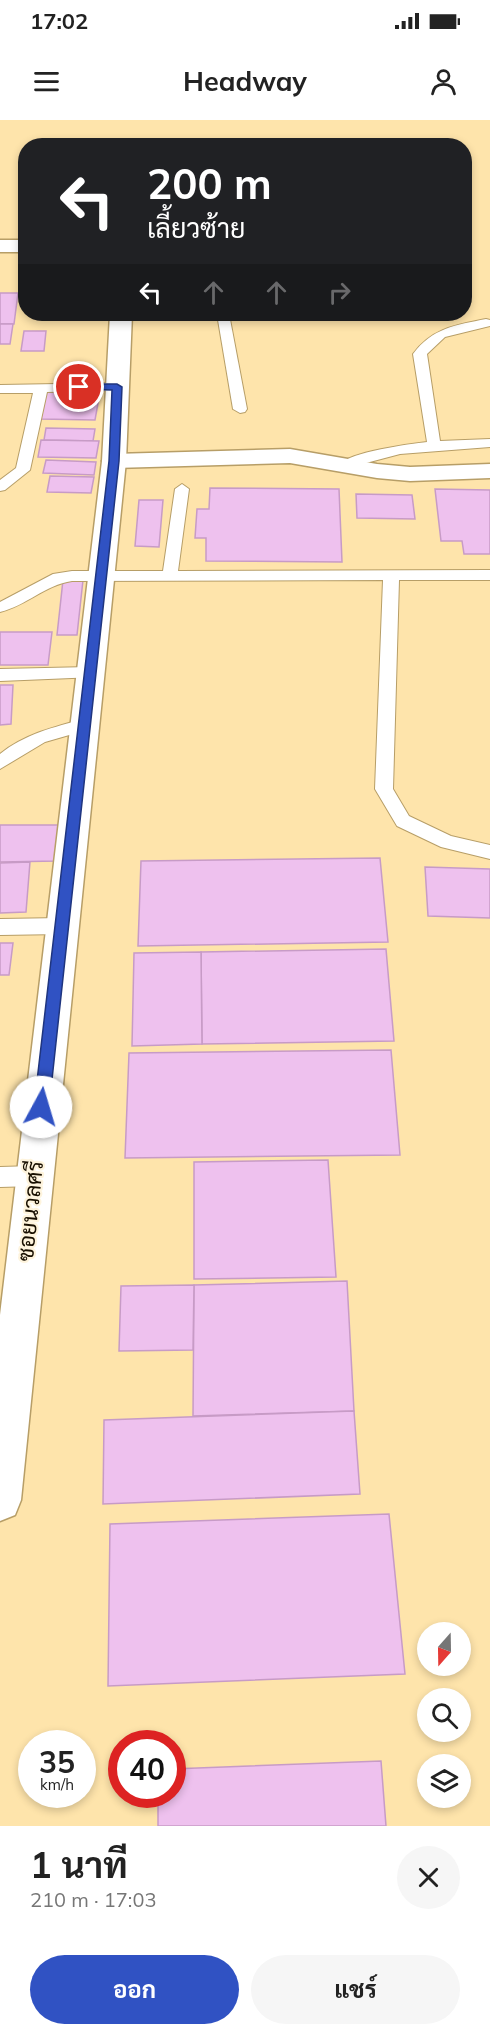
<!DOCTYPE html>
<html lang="th">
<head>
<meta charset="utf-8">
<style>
	body { margin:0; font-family:Mulish,Sarabun,sans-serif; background:#f6f6f6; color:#222; height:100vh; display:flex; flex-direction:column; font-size:22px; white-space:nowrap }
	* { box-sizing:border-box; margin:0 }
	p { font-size:20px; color:#767676 }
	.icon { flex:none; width:33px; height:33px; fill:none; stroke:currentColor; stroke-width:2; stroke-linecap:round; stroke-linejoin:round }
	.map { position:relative; height:1706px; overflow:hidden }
	.drawer { display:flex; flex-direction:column; background:#fff; flex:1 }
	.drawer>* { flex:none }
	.hud { position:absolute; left:18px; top:18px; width:454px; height:183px; border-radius:24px; box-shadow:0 3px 9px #0003; background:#202124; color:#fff; overflow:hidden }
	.needle { width:39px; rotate:200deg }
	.buttons { position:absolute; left:417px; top:1502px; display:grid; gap:12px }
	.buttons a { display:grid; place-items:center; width:54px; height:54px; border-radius:50%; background:#fff; box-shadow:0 3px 9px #0003; font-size:30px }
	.speed { position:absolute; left:18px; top:1610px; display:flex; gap:12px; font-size:30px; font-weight:700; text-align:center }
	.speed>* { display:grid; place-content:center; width:78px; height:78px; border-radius:50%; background:#fff; box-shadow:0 3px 9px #0003; line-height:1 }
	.speed small { font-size:15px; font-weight:400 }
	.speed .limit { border:9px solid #d22; background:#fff; color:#111 }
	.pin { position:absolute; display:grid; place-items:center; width:51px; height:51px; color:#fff; margin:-26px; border:3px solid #fff; border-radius:50%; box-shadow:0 2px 6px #0007 }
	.me { position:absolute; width:66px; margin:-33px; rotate:6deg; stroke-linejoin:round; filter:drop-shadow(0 0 4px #0008) }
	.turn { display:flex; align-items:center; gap:21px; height:126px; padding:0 30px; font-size:27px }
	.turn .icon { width:78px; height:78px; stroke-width:2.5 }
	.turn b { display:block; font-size:42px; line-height:51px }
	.lanes { display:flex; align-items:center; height:57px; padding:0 30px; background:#0003; justify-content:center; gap:30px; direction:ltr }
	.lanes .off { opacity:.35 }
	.round { display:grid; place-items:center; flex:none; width:63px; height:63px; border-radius:32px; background:#f6f6f6 }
	.summary { display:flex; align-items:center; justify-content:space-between; height:102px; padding:0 30px }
	h1 { font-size:36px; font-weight:700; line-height:45px }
	.action { display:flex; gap:12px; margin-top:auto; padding:12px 30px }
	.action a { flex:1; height:69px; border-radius:36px; background:#3052c3; color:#fff; font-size:24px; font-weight:700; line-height:69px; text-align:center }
	.action a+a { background:#f6f6f6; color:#222 }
	.status { display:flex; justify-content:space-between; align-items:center; height:42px; padding:0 30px; background:#fff; direction:ltr }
	.status svg { height:16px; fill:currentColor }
	header { display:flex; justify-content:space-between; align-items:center; height:78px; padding:0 30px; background:#fff; font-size:27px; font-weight:700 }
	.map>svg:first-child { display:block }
</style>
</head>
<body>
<div class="status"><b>17:02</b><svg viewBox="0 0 49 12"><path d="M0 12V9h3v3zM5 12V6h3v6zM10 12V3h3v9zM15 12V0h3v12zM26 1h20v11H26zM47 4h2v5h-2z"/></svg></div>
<header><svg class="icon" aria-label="menu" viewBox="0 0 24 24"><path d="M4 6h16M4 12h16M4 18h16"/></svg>Headway<svg class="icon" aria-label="person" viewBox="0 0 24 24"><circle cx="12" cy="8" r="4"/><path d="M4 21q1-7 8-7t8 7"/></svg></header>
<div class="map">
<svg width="490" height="1706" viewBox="0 0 490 1706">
	<rect width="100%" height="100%" fill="#fee4ab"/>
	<g fill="#eec1ee" stroke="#c79bc6" stroke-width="1.5">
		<polygon points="0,173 18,173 14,204 0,204"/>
		<polygon points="0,204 13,204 10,224 0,224"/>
		<polygon points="24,211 46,211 44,231 21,231"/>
		<polygon points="46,271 100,272 95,300 40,299"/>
		<polygon points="46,308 95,309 93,321 44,320"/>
		<polygon points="41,320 99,321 96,338 38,337"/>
		<polygon points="46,340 96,342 94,355 43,353"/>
		<polygon points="50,356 94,357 91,373 47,372"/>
		<polygon points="210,368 339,369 342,442 206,441 206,418 195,418 197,389 209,389"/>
		<polygon points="435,369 490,370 490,434 464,434 462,421 441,421"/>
		<polygon points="356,374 412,375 415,399 357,398"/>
		<polygon points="139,380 163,380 159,427 135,426"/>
		<polygon points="63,460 83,460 77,515 57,515"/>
		<polygon points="0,512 52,512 48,545 0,545"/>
		<polygon points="0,565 13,565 11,604 0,605"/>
		<polygon points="0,705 60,705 57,741 0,742"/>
		<polygon points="380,738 388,822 138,826 141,741"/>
		<polygon points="30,742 26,792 0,793 0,743"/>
		<polygon points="425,747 490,749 490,798 428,796"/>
		<polygon points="0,823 13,823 9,855 0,855"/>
		<polygon points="386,829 394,921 202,924 201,832"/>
		<polygon points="201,832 202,924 132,926 134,833"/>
		<polygon points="391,930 400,1035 125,1038 129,933"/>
		<polygon points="328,1040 336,1157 194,1159 194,1042"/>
		<polygon points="347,1161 354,1291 193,1296 194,1165"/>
		<polygon points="194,1165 193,1230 119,1231 121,1166"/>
		<polygon points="354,1291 360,1374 103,1384 104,1300"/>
		<polygon points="389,1394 405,1554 108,1566 110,1404"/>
		<polygon points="381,1641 386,1706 158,1706 158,1674 172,1674 172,1649"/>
	</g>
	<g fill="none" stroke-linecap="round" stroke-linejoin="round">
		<defs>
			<g id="lane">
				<polygon points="217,194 229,194 247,289 245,292 240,293 233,289"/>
				<path d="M486 199 490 200V206L445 217 427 234 440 321 490 319V327L400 334 347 348 342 347 340 344C351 332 409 324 427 322L413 234C432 208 456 205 486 199Z"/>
				<polygon points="117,263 124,267 122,270 47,272 30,350 5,370 0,371 0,360 16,348 33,273 0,273 0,265"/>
				<path d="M182 364 189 369 178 451 490 450V460H399L393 669 409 696 451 716 490 725V739L441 727 397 706 375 669 383 460 72 461C45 465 26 486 0 492V482L53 454 72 451H163L175 369Z"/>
				<polygon points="90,547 96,549 98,553 96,557 0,561 0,549"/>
				<path d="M84 599 90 601 93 605 90 609 45 622 0 649V634C25 614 54 607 84 599Z"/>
				<polygon points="62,798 69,801 72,806 69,811 62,814 0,815 0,799"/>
				<polygon points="34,1046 42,1049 45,1056 42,1063 34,1066 0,1067 0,1047"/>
			</g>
			<polygon id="street" points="290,329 377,344 410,347 490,344 490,358 410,361 377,358 290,343 114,348 105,346 102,341 105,336 114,334"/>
			<g id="secondary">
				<rect x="0" y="120" width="26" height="12"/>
				<polygon points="110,194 132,194 126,341 21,1380 15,1395 0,1401 0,1195 102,341"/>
			</g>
		</defs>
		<use href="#lane" stroke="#b79e67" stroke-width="2"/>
		<use href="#street" stroke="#b79e67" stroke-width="3"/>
		<use href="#secondary" stroke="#b79e67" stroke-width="3"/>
		<use href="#lane" fill="#fff" fill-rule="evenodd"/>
		<use href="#street" fill="#fff" fill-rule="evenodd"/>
		<use href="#secondary" fill="#fff" fill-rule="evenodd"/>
	</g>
	<polygon fill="#3052c3" stroke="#1f357f" stroke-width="1.5" points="79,264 117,264 122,267 119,341 49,987 47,992 41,994 36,992 34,987 109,341 112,270 76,269 76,265"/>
	<g text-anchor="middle" stroke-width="4.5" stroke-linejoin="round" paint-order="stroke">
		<g font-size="22" fill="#180f00" stroke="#fef4dd">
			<text transform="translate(30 1091) rotate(-84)" y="8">ซอยนวลศรี</text>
		</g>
	</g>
</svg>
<div class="buttons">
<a><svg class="needle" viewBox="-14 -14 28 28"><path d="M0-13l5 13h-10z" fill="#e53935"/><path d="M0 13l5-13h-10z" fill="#767676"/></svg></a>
<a><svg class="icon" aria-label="search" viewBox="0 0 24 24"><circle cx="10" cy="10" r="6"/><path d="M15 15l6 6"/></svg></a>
<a><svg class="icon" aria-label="layers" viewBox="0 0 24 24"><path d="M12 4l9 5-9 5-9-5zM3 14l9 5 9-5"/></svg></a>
</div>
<div class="speed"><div>35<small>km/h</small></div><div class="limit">40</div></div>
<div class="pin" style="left:79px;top:267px;background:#d93025"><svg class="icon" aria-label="arrive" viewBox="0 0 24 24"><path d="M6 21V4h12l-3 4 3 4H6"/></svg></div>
<svg class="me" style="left:41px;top:987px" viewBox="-20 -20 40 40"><circle r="19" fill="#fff"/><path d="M0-13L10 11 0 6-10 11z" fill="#3052c3"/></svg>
<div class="hud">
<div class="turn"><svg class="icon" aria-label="left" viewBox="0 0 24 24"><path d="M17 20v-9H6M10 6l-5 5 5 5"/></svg><div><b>200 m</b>เลี้ยวซ้าย</div></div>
<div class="lanes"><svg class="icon" aria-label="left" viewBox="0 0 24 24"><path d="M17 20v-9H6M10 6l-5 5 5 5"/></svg><svg class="icon off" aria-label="ahead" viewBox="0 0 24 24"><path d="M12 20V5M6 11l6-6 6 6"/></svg><svg class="icon off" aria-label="ahead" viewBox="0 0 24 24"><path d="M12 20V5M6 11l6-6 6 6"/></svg><svg class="icon off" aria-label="right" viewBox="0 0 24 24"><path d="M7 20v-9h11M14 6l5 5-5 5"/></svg></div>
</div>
</div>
<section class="drawer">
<div class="summary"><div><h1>1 นาที</h1><p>210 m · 17:03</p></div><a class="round"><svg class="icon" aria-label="close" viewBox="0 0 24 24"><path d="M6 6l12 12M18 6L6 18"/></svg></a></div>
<div class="action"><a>ออก</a><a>แชร์</a></div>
</section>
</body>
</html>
